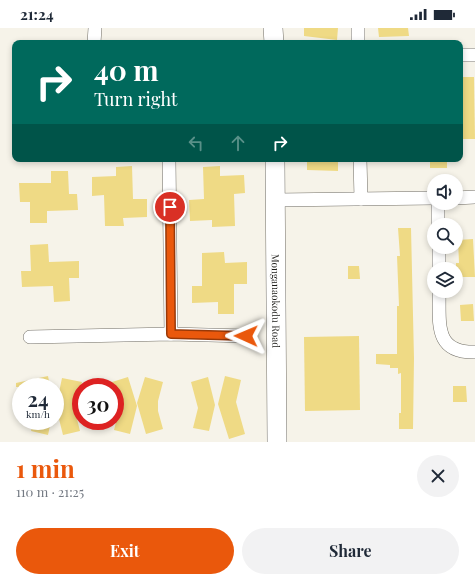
<!DOCTYPE html>
<html lang="en">
<head>
<meta charset="utf-8">
<style>
	body { margin:0; font-family:"Playfair Display",serif; background:#f2f2f3; color:#1f2937; height:100vh; display:flex; flex-direction:column; font-size:15px; white-space:nowrap }
	* { box-sizing:border-box; margin:0 }
	p { font-size:13px; color:#747a83 }
	.icon { flex:none; width:22px; height:22px; fill:none; stroke:currentColor; stroke-width:2; stroke-linecap:round; stroke-linejoin:round }
	.map { position:relative; height:414px; overflow:hidden }
	.side { display:flex; flex-direction:column; background:#fff; flex:1 }
	.side>* { flex:none }
	.banner { position:absolute; left:12px; top:12px; width:451px; height:122px; border-radius:8px; box-shadow:0 2px 6px #0003; background:#00695c; color:#fff; overflow:hidden }
	.tools { position:absolute; left:427px; top:146px; display:grid; gap:8px }
	.tools a { display:grid; place-items:center; width:36px; height:36px; border-radius:50%; background:#fff; box-shadow:0 2px 6px #0003; font-size:20px }
	.speed { position:absolute; left:12px; top:350px; display:flex; gap:8px; font-size:20px; font-weight:700; text-align:center }
	.speed>* { display:grid; place-content:center; width:52px; height:52px; border-radius:50%; background:#fff; box-shadow:0 2px 6px #0003; line-height:1 }
	.speed small { font-size:10px; font-weight:400 }
	.speed .limit { border:6px solid #d22; background:#fff; color:#111 }
	.pin { position:absolute; display:grid; place-items:center; width:34px; height:34px; color:#fff; margin:-17px; border:2px solid #fff; border-radius:50%; box-shadow:0 1px 4px #0007 }
	.me { position:absolute; width:44px; margin:-22px; rotate:271deg; stroke-linejoin:round; filter:drop-shadow(0 0 3px #0008) }
	.turn { display:flex; align-items:center; gap:14px; height:84px; padding:0 16px; font-size:18px }
	.turn .icon { width:52px; height:52px; stroke-width:2.5 }
	.turn b { display:block; font-size:28px; line-height:34px }
	.lanes { display:flex; align-items:center; height:38px; padding:0 16px; background:#0003; justify-content:center; gap:20px; direction:ltr }
	.lanes .off { opacity:.35 }
	.round { display:grid; place-items:center; flex:none; width:42px; height:42px; border-radius:21px; background:#f2f2f3 }
	.summary { display:flex; align-items:center; justify-content:space-between; height:68px; padding:0 16px }
	h1 { font-size:24px; font-weight:700; line-height:30px; color:#ea580c }
	.primary-button { display:flex; gap:8px; margin-top:auto; padding:8px 16px }
	.primary-button a { flex:1; height:46px; border-radius:24px; background:#ea580c; color:#fff; font-size:16px; font-weight:700; line-height:46px; text-align:center }
	.primary-button a+a { background:#f2f2f3; color:#1f2937 }
	.status { display:flex; justify-content:space-between; align-items:center; height:28px; padding:0 20px; background:#fff; direction:ltr }
	.status svg { height:11px; fill:currentColor }
	.map>svg:first-child { display:block }
</style>
</head>
<body>
<div class="status"><b>21:24</b><svg viewBox="0 0 49 12"><path d="M0 12V9h3v3zM5 12V6h3v6zM10 12V3h3v9zM15 12V0h3v12zM26 1h20v11H26zM47 4h2v5h-2z"/></svg></div>
<div class="map">
<svg width="475" height="414" viewBox="0 0 475 414">
	<rect width="100%" height="100%" fill="#f6f3e9"/>
	<g fill="#efda85">
		<polygon points="304,0 338,0 337,12 304,8"/>
		<polygon points="378,0 408,0 409,8 379,9"/>
		<polygon points="460,49 474,49 475,111 460,111"/>
		<polygon points="307,131 338,131 338,143 307,142"/>
		<rect x="430" y="131" width="17" height="9"/>
		<polygon points="132,138 133,171 147,171 147,189 123,190 124,198 105,198 104,167 92,168 92,149 116,148 116,139"/>
		<polygon points="220,138 220,148 244,147 245,165 234,166 235,198 212,199 212,192 190,193 189,172 204,171 203,139"/>
		<polygon points="51,143 68,143 69,166 77,166 78,182 47,183 47,195 30,195 30,174 20,174 19,155 51,155"/>
		<polygon points="398,200 411,200 414,330 413,401 399,401 399,385 401,385 401,345 398,346 398,340 390,340 390,337 376,336 376,326 397,326 397,278 399,278 397,228 400,228"/>
		<polygon points="473,211 475,249 456,249 456,235 459,235 458,212"/>
		<polygon points="48,216 49,234 79,233 79,250 69,250 70,273 54,274 53,258 22,259 21,243 31,243 30,217"/>
		<polygon points="224,224 225,235 247,234 247,256 234,256 234,286 218,286 218,274 192,275 192,258 202,258 202,225"/>
		<polygon points="348,238 359,238 360,251 348,251"/>
		<polygon points="473,276 474,293 461,293 460,277"/>
		<polygon points="359,308 360,382 305,383 304,309"/>
		<polygon points="48,348 50,359 16,359 16,355"/>
		<polygon points="225,348 241,352 236,374 245,406 229,411 218,376"/>
		<polygon points="128,349 137,378 130,406 114,402 118,386 118,374 112,354"/>
		<polygon points="145,349 163,354 158,373 158,383 163,401 146,406 137,375"/>
		<polygon points="208,349 215,377 209,403 193,400 198,380 191,354"/>
		<polygon points="62,350 82,354 75,383 80,403 63,407 56,379"/>
		<polygon points="453,358 466,358 467,374 453,374"/>
		<polygon points="34,393 51,393 48,407 31,403"/>
	</g>
	<g fill="none" stroke-linecap="round" stroke-linejoin="round">
		<defs>
			<g id="street">
				<polyline points="358,0 358,15"/>
				<polyline points="94,15 95,0"/>
				<polyline points="460,27 475,27"/>
				<polyline points="169,131 171,306"/>
				<polyline points="360,131 361,171"/>
				<polyline points="456,170 475,169"/>
				<polyline points="276,172 434,170"/>
				<polyline points="438,175 438,197"/>
				<polyline points="439,219 439,241"/>
				<path d="M439 263C440 294 433 325 475 324"/>
				<polyline points="30,309 171,306 246,308"/>
			</g>
			<g id="secondary">
				<polyline points="273,0 274,15"/>
				<path id="s1" d="M275 131 277 414"/>
			</g>
		</defs>
		<use href="#street" stroke="#726f67" stroke-width="14"/>
		<use href="#secondary" stroke="#726f67" stroke-width="20"/>
		<use href="#street" stroke="#fff" stroke-width="13"/>
		<use href="#secondary" stroke="#fff" stroke-width="19"/>
	</g>
	<g fill="none" stroke-linecap="round" stroke-linejoin="round">
		<defs>
			<polyline id="route" points="170,179 171,306 246,308"/>
		</defs>
		<use href="#route" stroke="#983908" stroke-width="10"/>
		<use href="#route" stroke="#ea580c" stroke-width="7"/>
	</g>
	<g text-anchor="middle" stroke-width="3" stroke-linejoin="round" paint-order="stroke">
		<g font-size="10" fill="#1b1a17" stroke="#fff">
			<text dy="4" stroke="none"><textPath href="#s1" startOffset="142">Monganaokodu Road</textPath></text>
		</g>
	</g>
</svg>
<div class="tools">
<a><svg class="icon" aria-label="sound" viewBox="0 0 24 24"><path d="M4 9h4l5-4v14l-5-4H4zM17 9q2 3 0 6"/></svg></a>
<a><svg class="icon" aria-label="search" viewBox="0 0 24 24"><circle cx="10" cy="10" r="6"/><path d="M15 15l6 6"/></svg></a>
<a><svg class="icon" aria-label="layers" viewBox="0 0 24 24"><path d="M12 4l9 5-9 5-9-5zM3 14l9 5 9-5"/></svg></a>
</div>
<div class="speed"><div>24<small>km/h</small></div><div class="limit">30</div></div>
<div class="pin" style="left:170px;top:179px;background:#d93025"><svg class="icon" aria-label="arrive" viewBox="0 0 24 24"><path d="M6 21V4h12l-3 4 3 4H6"/></svg></div>
<svg class="me" style="left:246px;top:308px" viewBox="-20 -20 40 40"><path d="M0-17L14 15 0 8-14 15z" fill="#ea580c" stroke="#fff" stroke-width="4"/></svg>
<div class="banner">
<div class="turn"><svg class="icon" aria-label="right" viewBox="0 0 24 24"><path d="M7 20v-9h11M14 6l5 5-5 5"/></svg><div><b>40 m</b>Turn right</div></div>
<div class="lanes"><svg class="icon off" aria-label="left" viewBox="0 0 24 24"><path d="M17 20v-9H6M10 6l-5 5 5 5"/></svg><svg class="icon off" aria-label="ahead" viewBox="0 0 24 24"><path d="M12 20V5M6 11l6-6 6 6"/></svg><svg class="icon" aria-label="right" viewBox="0 0 24 24"><path d="M7 20v-9h11M14 6l5 5-5 5"/></svg></div>
</div>
</div>
<section class="side">
<div class="summary"><div><h1>1 min</h1><p>110 m · 21:25</p></div><a class="round"><svg class="icon" aria-label="close" viewBox="0 0 24 24"><path d="M6 6l12 12M18 6L6 18"/></svg></a></div>
<div class="primary-button"><a>Exit</a><a>Share</a></div>
</section>
</body>
</html>
